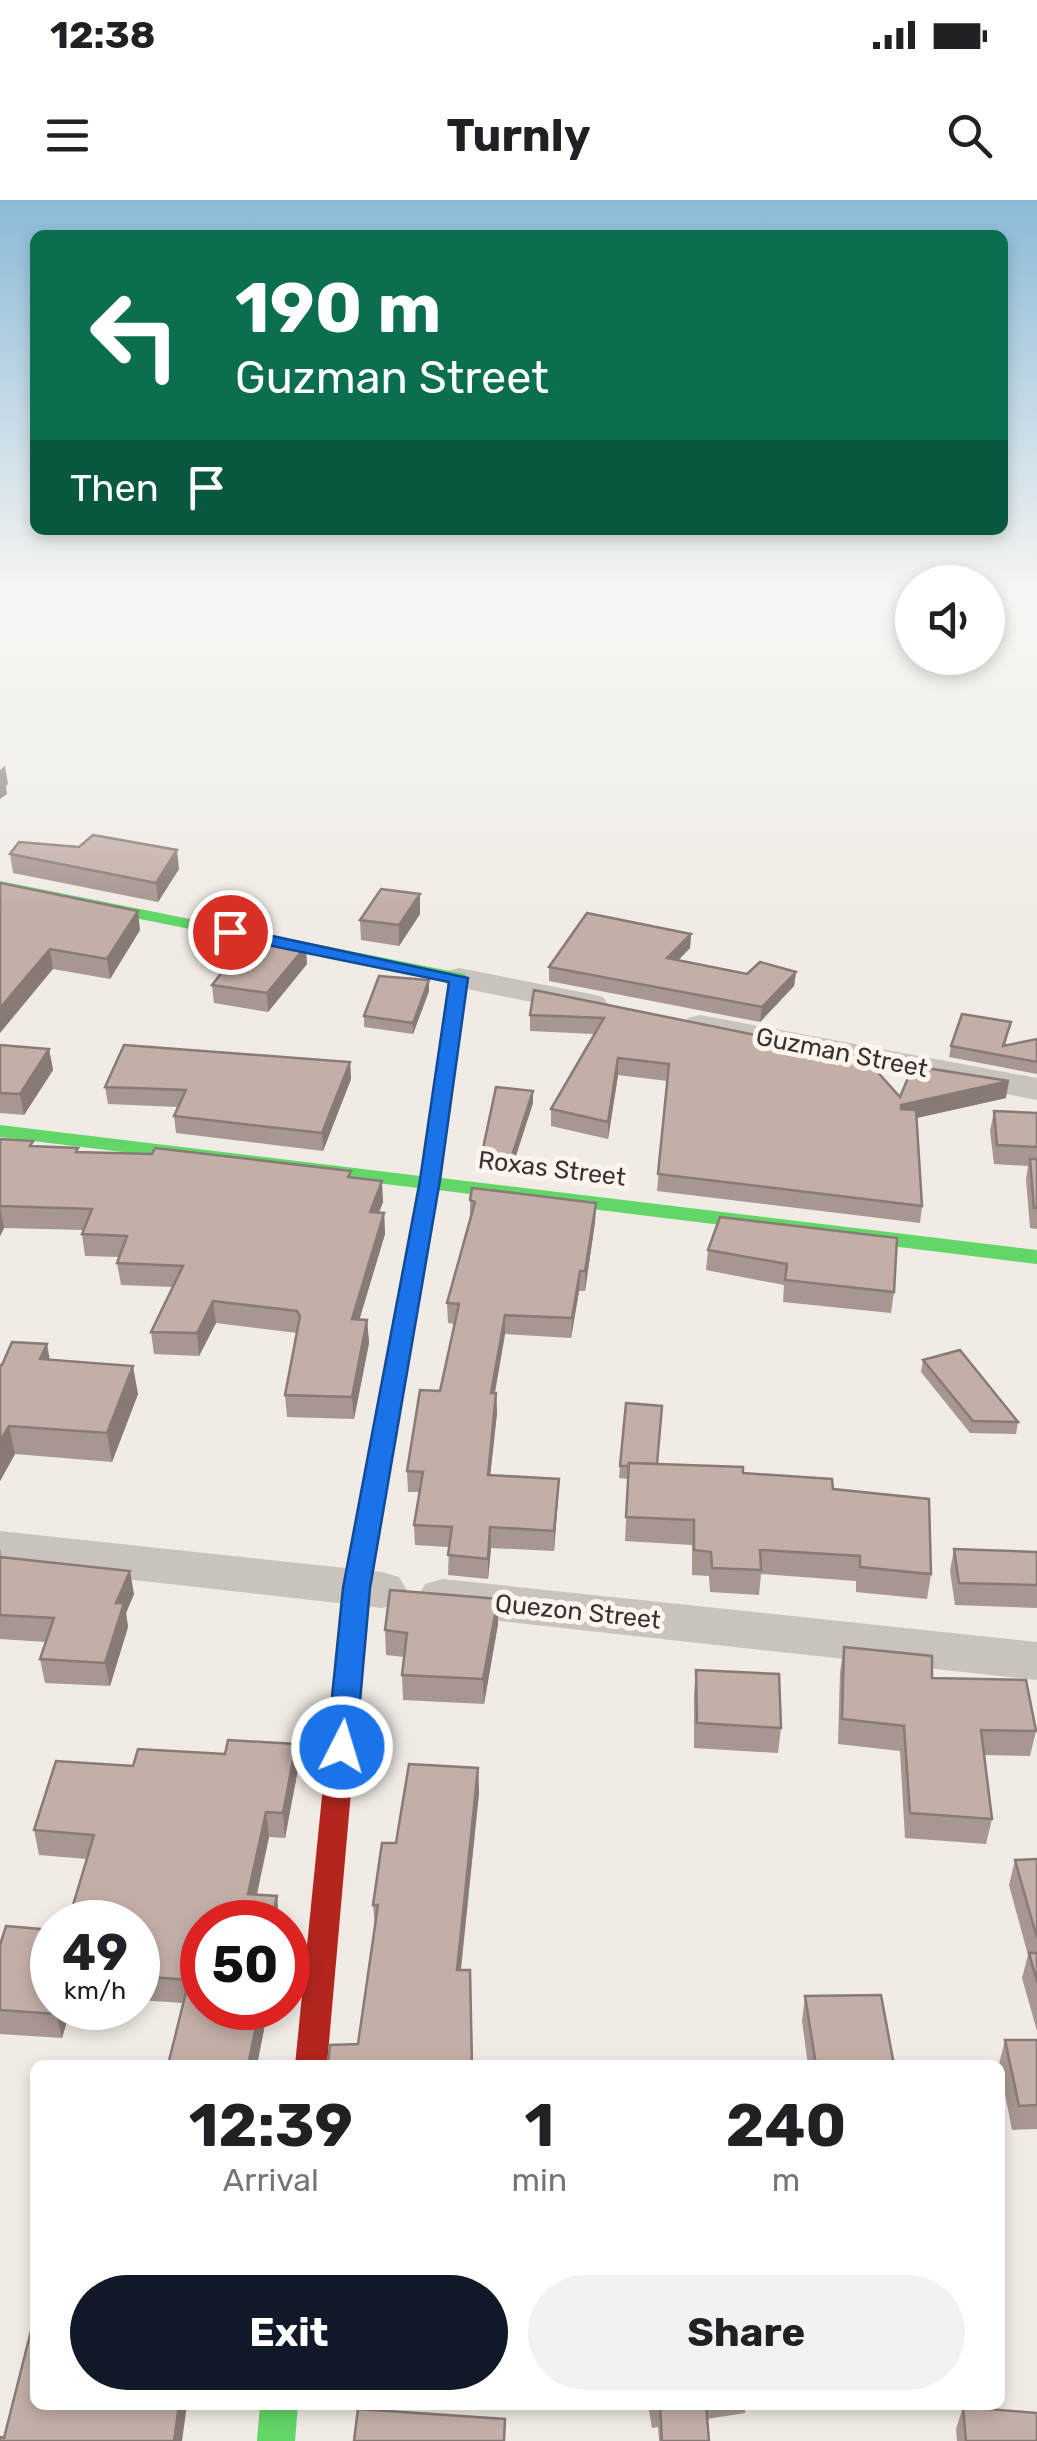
<!DOCTYPE html>
<html lang="en">
<head>
<meta charset="utf-8">
<style>
	body { margin:0; font-family:Rubik,sans-serif; background:#f2f2f2; color:#202124; height:100vh; display:flex; flex-direction:column; font-size:38px; white-space:nowrap }
	* { box-sizing:border-box; margin:0 }
	p { font-size:32px; color:#757577 }
	.icon { flex:none; width:55px; height:55px; fill:none; stroke:currentColor; stroke-width:2; stroke-linecap:round; stroke-linejoin:round }
	.map { position:relative; flex:1; overflow:hidden }
	.sheet { position:absolute; left:30px; top:1860px; width:975px; height:350px; display:flex; flex-direction:column; background:#fff; border-radius:15px; box-shadow:0 5px 15px #0003 }
	.sheet>* { flex:none }
	.top-card { position:absolute; left:30px; top:30px; width:978px; height:305px; border-radius:15px; box-shadow:0 5px 15px #0003; background:#0b6e4f; color:#fff; overflow:hidden }
	.controls { position:absolute; left:895px; top:365px; display:grid; gap:20px }
	.controls a { display:grid; place-items:center; width:110px; height:110px; border-radius:50%; background:#fff; box-shadow:0 5px 15px #0003; font-size:50px }
	.speed { position:absolute; left:30px; top:1700px; display:flex; gap:20px; font-size:50px; font-weight:700; text-align:center }
	.speed>* { display:grid; place-content:center; width:130px; height:130px; border-radius:50%; background:#fff; box-shadow:0 5px 15px #0003; line-height:1 }
	.speed small { font-size:25px; font-weight:400 }
	.speed .limit { border:15px solid #d22; background:#fff; color:#111 }
	.pin { position:absolute; display:grid; place-items:center; width:85px; height:85px; color:#fff; margin:-42px; border:5px solid #fff; border-radius:50%; box-shadow:0 2px 10px #0007 }
	.me { position:absolute; width:110px; margin:-55px; rotate:5deg; stroke-linejoin:round; filter:drop-shadow(0 0 8px #0008) }
	.turn { display:flex; align-items:center; gap:35px; height:210px; padding:0 40px; font-size:45px }
	.turn .icon { width:130px; height:130px; stroke-width:2.5 }
	.turn b { display:block; font-size:70px; line-height:85px }
	.then { display:flex; align-items:center; height:95px; padding:0 40px; background:#0003; gap:20px; font-size:38px }
	.eta { display:flex; justify-content:space-evenly; align-items:center; height:170px; text-align:center }
	.eta b { font-size:60px; font-weight:700; line-height:70px }
	.primary-button { display:flex; gap:20px; margin-top:auto; padding:20px 40px }
	.primary-button a { flex:1; height:115px; border-radius:60px; background:#111827; color:#fff; font-size:40px; font-weight:700; line-height:115px; text-align:center }
	.primary-button a+a { background:#f2f2f2; color:#202124 }
	.status { display:flex; justify-content:space-between; align-items:center; height:70px; padding:0 50px; background:#fff; direction:ltr }
	.status svg { height:28px; fill:currentColor }
	header { display:flex; justify-content:space-between; align-items:center; height:130px; padding:0 40px; background:#fff; font-size:45px; font-weight:700 }
	.map>svg:first-child { display:block }
</style>
</head>
<body>
<div class="status"><b>12:38</b><svg viewBox="0 0 49 12"><path d="M0 12V9h3v3zM5 12V6h3v6zM10 12V3h3v9zM15 12V0h3v12zM26 1h20v11H26zM47 4h2v5h-2z"/></svg></div>
<header><svg class="icon" aria-label="menu" viewBox="0 0 24 24"><path d="M4 6h16M4 12h16M4 18h16"/></svg>Turnly<svg class="icon" aria-label="search" viewBox="0 0 24 24"><circle cx="10" cy="10" r="6"/><path d="M15 15l6 6"/></svg></header>
<div class="map">
<svg width="1037" height="2241" viewBox="0 0 1037 2241">
	<rect width="100%" height="100%" fill="#f0ebe5"/>
	<g fill="none" stroke-linecap="round" stroke-linejoin="round">
		<g fill="#c9c3be" fill-rule="evenodd">
			<polygon points="459,768 591,794 603,797 608,804 603,811 591,814 447,785 442,778 447,771"/>
			<polygon points="700,815 1037,878 1037,900 688,832 683,825 688,818"/>
			<polygon points="0,1331 382,1372 399,1377 407,1390 399,1403 382,1408 0,1365"/>
			<polygon points="443,1379 1037,1442 1037,1480 443,1415 425,1410 418,1397 425,1384"/>
		</g>
		<g fill="#63d668" fill-rule="evenodd">
			<polygon points="0,681 465,774 468,778 441,978 1037,1050 1037,1064 438,990 394,1242 382,1250 373,1248 370,1242 418,988 0,937 0,925 420,976 450,781 0,691"/>
			<polygon points="260,2205 298,2205 295,2241 257,2241"/>
		</g>
		<polygon fill="#b3261e" fill-rule="evenodd" points="382,1234 394,1242 369,1387 327,1865 295,1865 343,1387 370,1242"/>
	</g>
	<g fill="#a89690">
		<polygon points="79,647 179,669 158,702 13,673 10,654"/>
		<polygon points="0,683 140,730 110,779 53,769"/>
		<polygon points="420,694 420,714 399,746 361,740 360,720"/>
		<polygon points="691,734 690,748 678,760 747,774 796,772 794,786 760,822 549,781 549,767"/>
		<polygon points="307,764 268,812 214,803 212,785"/>
		<polygon points="429,780 429,791 413,834 364,827 364,816"/>
		<polygon points="534,790 900,897 1006,898 916,918 922,1006 920,1023 657,991 667,881 618,875 608,939 551,926 551,909 594,834 530,831 530,815"/>
		<polygon points="1011,822 1005,846 1037,839 1037,874 949,857 951,846"/>
		<polygon points="0,845 49,849 53,870 24,915 0,913"/>
		<polygon points="350,862 351,879 323,951 176,933 174,916 178,907 108,904 105,887"/>
		<polygon points="533,903 510,974 481,970 481,958"/>
		<polygon points="994,911 1037,913 1037,1029 1030,1028 1026,979 1028,966 994,964 990,931"/>
		<polygon points="0,938 34,946 79,952 352,978 383,1002 379,1012 384,1013 385,1034 359,1120 367,1120 369,1143 354,1219 287,1217 285,1195 297,1133 216,1123 199,1156 154,1154 151,1132 173,1087 121,1085 117,1063 119,1057 85,1056 82,1034 83,1030 4,1028 0,1036"/>
		<polygon points="470,1000 596,1003 595,1022 585,1091 579,1091 571,1138 505,1134 495,1193 496,1193 497,1213 490,1275 558,1299 554,1351 491,1348 488,1379 448,1375 449,1347 415,1345 414,1325 420,1292 408,1292 407,1271 440,1191 454,1124 448,1123 447,1103 470,1020"/>
		<polygon points="720,1017 894,1092 891,1113 783,1102 784,1085 706,1070 708,1050"/>
		<polygon points="50,1160 138,1194 112,1262 15,1254 0,1281 0,1165"/>
		<polygon points="923,1160 1018,1222 1016,1234 970,1233 921,1172"/>
		<polygon points="657,1264 743,1273 833,1289 931,1374 927,1399 856,1392 856,1381 761,1374 759,1395 710,1392 709,1376 692,1375 692,1345 625,1341 628,1279 619,1278 620,1266"/>
		<polygon points="0,1348 2,1357 134,1394 126,1413 128,1427 110,1486 45,1483 40,1459 46,1442 0,1439"/>
		<polygon points="954,1349 1037,1352 1037,1408 955,1405 950,1371"/>
		<polygon points="498,1399 498,1424 484,1504 403,1500 402,1475 404,1457 386,1455 385,1430"/>
		<polygon points="844,1447 932,1478 1036,1531 1030,1556 984,1555 992,1619 986,1644 905,1638 900,1551 838,1544 840,1472"/>
		<polygon points="696,1470 781,1528 778,1553 694,1548 694,1494"/>
		<polygon points="296,1544 298,1569 285,1638 269,1637 257,1695 277,1696 279,1722 202,1722 267,1814 257,1865 168,1865 183,1803 138,1800 138,1722 87,1659 39,1655 34,1630 133,1566"/>
		<polygon points="478,1568 479,1593 461,1770 358,1844 375,1728 373,1705 396,1643"/>
		<polygon points="1037,1659 1037,1831 1022,1778 1028,1755 1009,1685 1015,1660"/>
		<polygon points="0,1745 52,1808 71,1808 62,1838 0,1834"/>
		<polygon points="805,1796 894,1865 808,1865 802,1821"/>
		<polygon points="1005,1840 1037,1840 1037,1929 1012,1930 999,1864"/>
		<polygon points="648,2205 746,2205 745,2213 707,2219 709,2241 659,2241 658,2227 652,2228"/>
		<polygon points="963,2207 1037,2241 957,2241 956,2229"/>
	</g>
	<g fill="#887a75">
		<polygon points="5,566 8,584 6,586 7,594 0,599 0,570"/>
		<polygon points="177,650 179,669 158,702 156,683"/>
		<polygon points="420,694 420,714 399,746 399,725"/>
		<polygon points="138,711 140,730 110,779 107,759"/>
		<polygon points="691,734 690,748 667,772 667,758"/>
		<polygon points="306,746 307,764 268,812 267,793"/>
		<polygon points="50,749 53,769 0,833 0,808"/>
		<polygon points="796,772 794,786 760,822 762,807"/>
		<polygon points="429,780 429,791 413,834 413,823"/>
		<polygon points="49,849 53,870 24,915 20,894"/>
		<polygon points="618,858 618,875 608,939 608,922"/>
		<polygon points="350,862 351,879 323,951 322,933"/>
		<polygon points="1009,881 1006,898 899,922 901,905"/>
		<polygon points="533,891 533,903 510,974 510,962"/>
		<polygon points="382,981 383,1002 371,1033 370,1012"/>
		<polygon points="596,1003 595,1022 585,1091 585,1071"/>
		<polygon points="0,1006 4,1028 0,1036"/>
		<polygon points="384,1013 385,1034 353,1141 352,1119"/>
		<polygon points="580,1071 579,1091 571,1138 572,1118"/>
		<polygon points="213,1101 216,1123 199,1156 197,1133"/>
		<polygon points="505,1115 505,1134 491,1213 491,1193"/>
		<polygon points="367,1120 369,1143 354,1219 352,1197"/>
		<polygon points="47,1144 52,1172 40,1159"/>
		<polygon points="133,1166 138,1194 112,1262 107,1233"/>
		<polygon points="496,1193 497,1213 488,1296 488,1275"/>
		<polygon points="9,1226 15,1254 0,1281 0,1241"/>
		<polygon points="559,1279 558,1299 554,1351 554,1331"/>
		<polygon points="490,1327 491,1348 488,1379 488,1359"/>
		<polygon points="130,1371 134,1394 126,1413 128,1427 110,1486 105,1463 116,1403"/>
		<polygon points="498,1399 498,1424 484,1504 483,1479"/>
		<polygon points="296,1544 298,1569 285,1638 283,1613"/>
		<polygon points="478,1568 479,1593 458,1794 457,1770"/>
		<polygon points="266,1612 269,1637 251,1719 248,1694"/>
		<polygon points="277,1696 279,1722 271,1722"/>
		<polygon points="58,1808 71,1808 62,1838 56,1814"/>
		<polygon points="260,1808 267,1808 267,1814 257,1865 248,1865"/>
		<polygon points="179,2205 187,2205 182,2241 174,2241"/>
	</g>
	<g fill="#c3afa7" stroke="#887a75" stroke-width="2.5">
		<polygon points="93,635 177,650 156,683 10,654 19,642 79,647"/>
		<polygon points="0,683 138,711 107,759 50,749 0,808"/>
		<polygon points="381,689 420,694 399,725 360,720"/>
		<polygon points="587,713 691,734 667,758 747,774 760,762 796,772 762,807 549,767"/>
		<polygon points="251,735 306,746 267,793 212,785"/>
		<polygon points="379,776 429,780 413,823 364,816"/>
		<polygon points="534,790 864,857 900,897 913,866 1009,881 901,905 901,909 916,910 922,1006 658,974 669,864 618,858 608,922 551,909 604,818 530,815"/>
		<polygon points="962,814 1011,822 1003,846 1037,839 1037,862 951,846"/>
		<polygon points="0,845 49,849 20,894 0,893"/>
		<polygon points="124,845 350,862 322,933 174,916 186,890 105,887"/>
		<polygon points="496,887 533,891 510,962 481,958"/>
		<polygon points="994,911 1037,913 1037,947 997,945"/>
		<polygon points="0,939 33,941 30,946 78,948 76,952 152,954 155,948 351,971 348,977 382,981 370,1012 384,1013 352,1119 367,1120 352,1197 285,1195 300,1116 297,1111 213,1101 197,1133 151,1132 183,1066 117,1063 127,1036 82,1034 92,1009 0,1006"/>
		<polygon points="1030,959 1037,959 1037,1008 1034,1008"/>
		<polygon points="472,988 596,1003 585,1071 580,1071 572,1118 505,1115 491,1193 496,1193 488,1275 559,1279 554,1331 490,1327 488,1359 448,1355 452,1327 414,1325 423,1272 407,1271 420,1190 440,1191 459,1104 447,1103 475,1002 470,1000"/>
		<polygon points="720,1017 897,1038 894,1092 785,1080 787,1064 708,1050"/>
		<polygon points="12,1142 47,1144 40,1159 133,1166 107,1233 9,1226 0,1241 0,1165 2,1165"/>
		<polygon points="960,1150 1018,1222 973,1221 923,1160"/>
		<polygon points="626,1203 662,1206 657,1264 629,1263 629,1266 620,1266"/>
		<polygon points="629,1263 743,1267 743,1273 832,1279 833,1289 929,1299 931,1374 860,1367 860,1356 760,1350 761,1370 712,1368 711,1352 694,1350 694,1320 626,1317"/>
		<polygon points="954,1349 1037,1352 1037,1385 959,1383"/>
		<polygon points="0,1357 130,1371 116,1403 124,1403 105,1463 40,1459 54,1418 0,1415"/>
		<polygon points="390,1390 498,1399 483,1479 402,1475 407,1433 385,1430"/>
		<polygon points="844,1447 932,1456 932,1478 1026,1480 1036,1531 981,1530 992,1619 910,1613 904,1526 842,1519"/>
		<polygon points="696,1470 779,1474 781,1528 697,1523"/>
		<polygon points="228,1540 296,1544 283,1613 266,1612 248,1694 277,1696 271,1722 202,1722 202,1808 260,1808 248,1865 168,1865 189,1780 138,1776 138,1722 68,1722 94,1635 34,1630 56,1561 133,1566 138,1549 225,1554"/>
		<polygon points="409,1564 478,1568 457,1770 470,1770 472,1865 328,1865 330,1845 358,1844 378,1705 373,1705 382,1643 396,1643"/>
		<polygon points="1037,1659 1037,1738 1015,1660"/>
		<polygon points="6,1726 52,1730 52,1808 58,1808 56,1814 0,1810 0,1745"/>
		<polygon points="1029,1753 1037,1753 1037,1782"/>
		<polygon points="881,1795 894,1865 816,1865 805,1796"/>
		<polygon points="1005,1840 1037,1840 1037,1905 1019,1906"/>
		<polygon points="35,2115 35,2205 179,2205 174,2241 0,2241 0,2237 4,2238"/>
		<polygon points="660,2205 706,2205 709,2241 662,2241"/>
		<polygon points="963,2207 1037,2213 1037,2241 966,2241"/>
		<polygon points="358,2209 505,2219 504,2241 354,2241"/>
	</g>
	<linearGradient id="sky" x2="0" y2="1"><stop stop-color="#8bbad8"/><stop offset="0.56" stop-color="#f8f6f3"/><stop offset="1" stop-color="#f8f6f3" stop-opacity="0"/></linearGradient>
	<rect width="1037" height="710" fill="url(#sky)"/>
	<polygon fill="#1a73e8" stroke="#114b97" stroke-width="2.5" points="230,727 468,778 440,980 370,1388 356,1547 352,1555 331,1555 327,1547 343,1388 420,980 449,782 223,736 221,732"/>
	<g text-anchor="middle" stroke-width="10" stroke-linejoin="round" paint-order="stroke">
		<g font-size="25" fill="#3b302b" stroke="#fbf5ee">
			<text transform="translate(842 852) rotate(11)" y="9">Guzman Street</text>
			<text transform="translate(552 968) rotate(7)" y="9">Roxas Street</text>
			<text transform="translate(578 1411) rotate(6)" y="9">Quezon Street</text>
		</g>
	</g>
</svg>
<div class="controls">
<a><svg class="icon" aria-label="sound" viewBox="0 0 24 24"><path d="M4 9h4l5-4v14l-5-4H4zM17 9q2 3 0 6"/></svg></a>
</div>
<div class="speed"><div>49<small>km/h</small></div><div class="limit">50</div></div>
<div class="pin" style="left:230px;top:732px;background:#d93025"><svg class="icon" aria-label="arrive" viewBox="0 0 24 24"><path d="M6 21V4h12l-3 4 3 4H6"/></svg></div>
<svg class="me" style="left:342px;top:1547px" viewBox="-20 -20 40 40"><circle r="17" fill="#1a73e8" stroke="#fff" stroke-width="3"/><path d="M0-11L8 9 0 5-8 9z" fill="#fff"/></svg>
<div class="top-card">
<div class="turn"><svg class="icon" aria-label="left" viewBox="0 0 24 24"><path d="M17 20v-9H6M10 6l-5 5 5 5"/></svg><div><b>190 m</b>Guzman Street</div></div>
<div class="then">Then<svg class="icon" aria-label="arrive" viewBox="0 0 24 24"><path d="M6 21V4h12l-3 4 3 4H6"/></svg></div>
</div>
<section class="sheet">
<div class="eta">
<div><b>12:39</b><p>Arrival</p></div>
<div><b>1</b><p>min</p></div>
<div><b>240</b><p>m</p></div>
</div>
<div class="primary-button"><a>Exit</a><a>Share</a></div>
</section>
</div>
</body>
</html>
